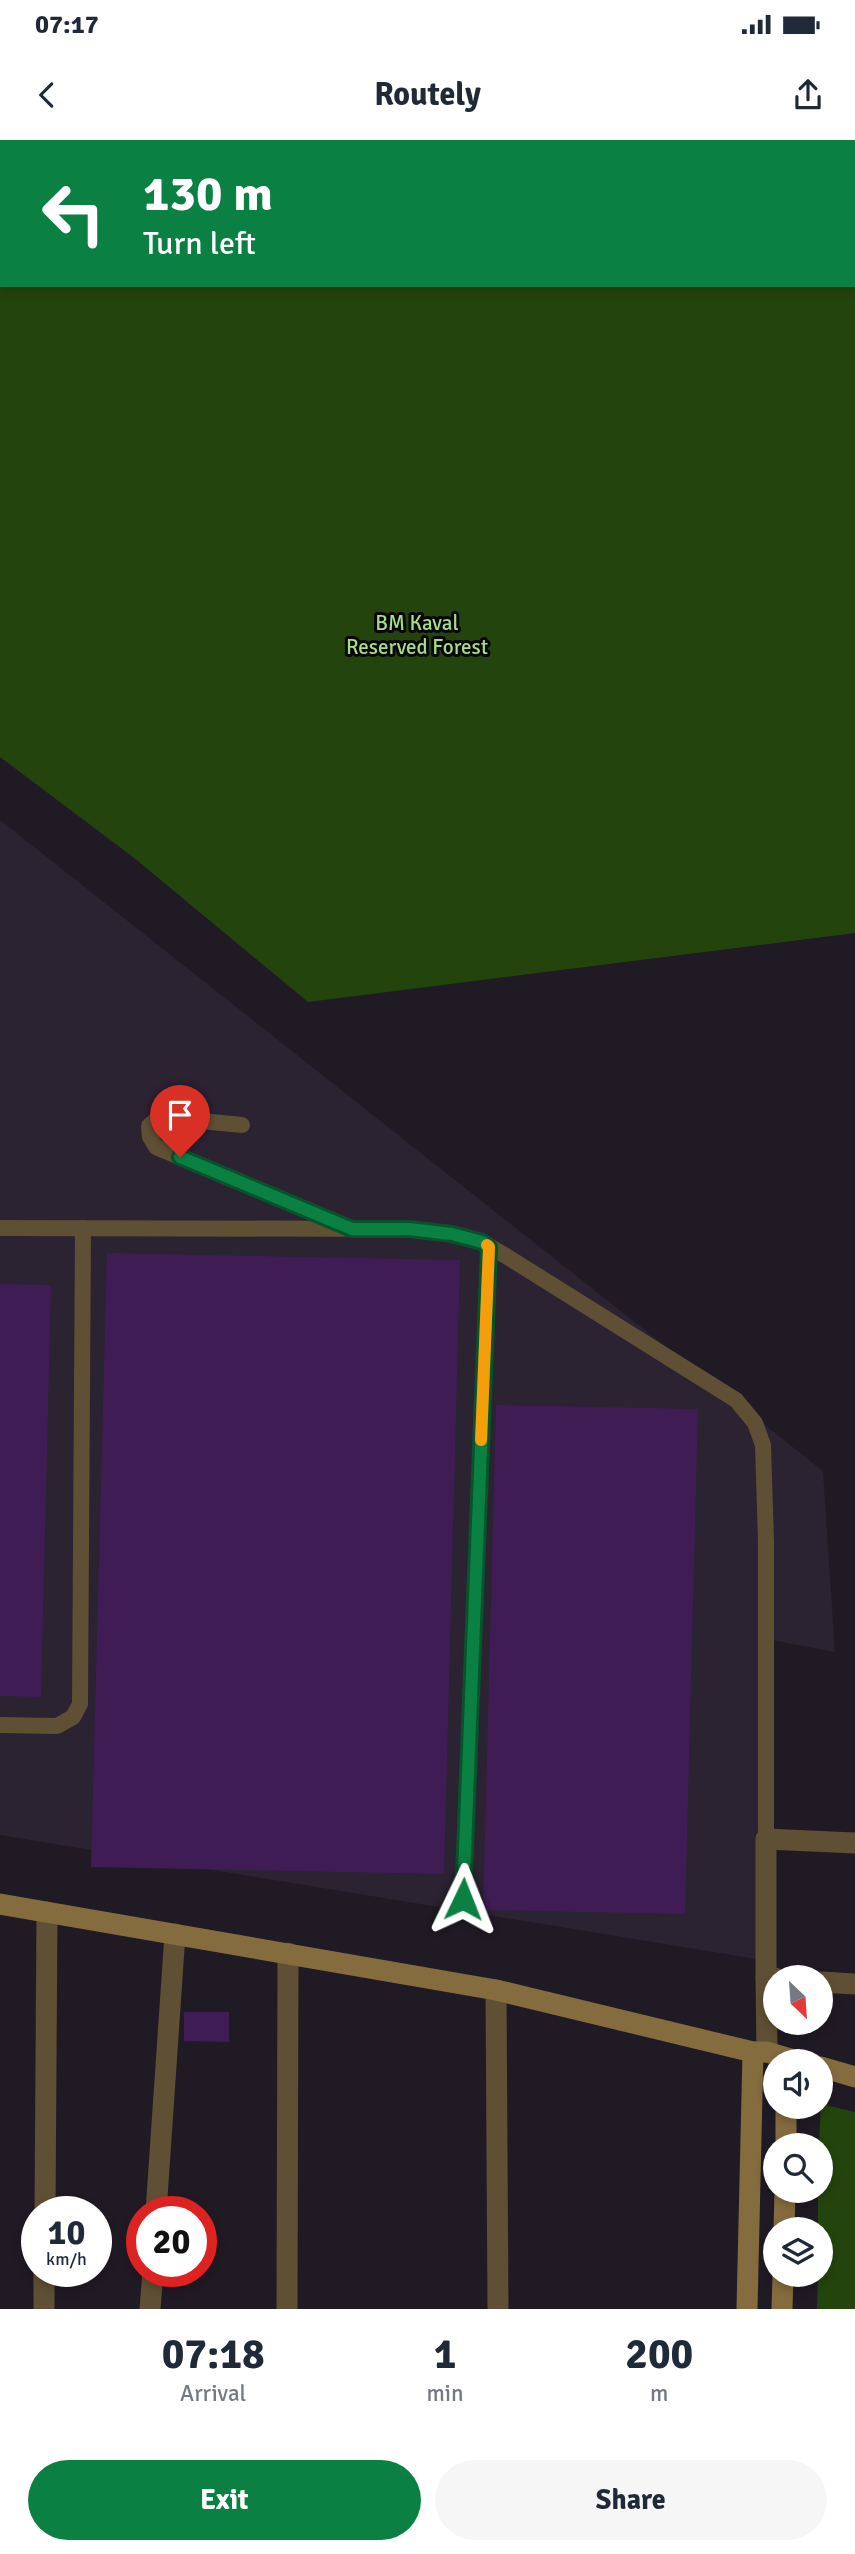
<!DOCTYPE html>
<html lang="en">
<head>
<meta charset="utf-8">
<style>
	body { margin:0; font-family:Signika,sans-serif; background:#f6f6f7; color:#1f2937; height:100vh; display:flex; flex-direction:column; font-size:26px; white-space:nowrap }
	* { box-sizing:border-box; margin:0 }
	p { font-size:23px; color:#747a83 }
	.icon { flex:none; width:38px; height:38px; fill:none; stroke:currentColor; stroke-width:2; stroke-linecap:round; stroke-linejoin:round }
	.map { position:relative; height:2169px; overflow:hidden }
	.sheet { display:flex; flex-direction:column; background:#fff; flex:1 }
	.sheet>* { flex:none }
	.banner { position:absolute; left:0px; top:0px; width:856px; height:147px; box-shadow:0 4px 10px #0003; background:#0b8043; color:#fff; overflow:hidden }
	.needle { width:46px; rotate:155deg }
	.controls { position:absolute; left:763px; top:1825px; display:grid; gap:14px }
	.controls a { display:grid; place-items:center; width:70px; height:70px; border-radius:50%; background:#fff; box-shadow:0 4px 10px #0003; font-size:35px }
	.speed { position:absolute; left:21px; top:2056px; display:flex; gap:14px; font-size:35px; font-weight:700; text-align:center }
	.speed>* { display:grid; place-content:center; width:91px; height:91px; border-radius:50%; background:#fff; box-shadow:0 4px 10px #0003; line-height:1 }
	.speed small { font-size:18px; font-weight:400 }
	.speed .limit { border:10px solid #d22; background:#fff; color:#111 }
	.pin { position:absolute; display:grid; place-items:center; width:60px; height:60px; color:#fff; margin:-72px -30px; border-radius:50% 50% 50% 0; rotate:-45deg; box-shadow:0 0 7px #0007 }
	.pin .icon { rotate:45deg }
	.me { position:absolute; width:77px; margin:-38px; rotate:2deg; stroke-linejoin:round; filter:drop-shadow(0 0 5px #0008) }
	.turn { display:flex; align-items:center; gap:24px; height:147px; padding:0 28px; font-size:32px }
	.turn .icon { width:91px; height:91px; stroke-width:2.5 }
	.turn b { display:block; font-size:49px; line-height:60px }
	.eta { display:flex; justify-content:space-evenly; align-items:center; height:119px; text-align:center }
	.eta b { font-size:42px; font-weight:800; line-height:49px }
	.button { display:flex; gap:14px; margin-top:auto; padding:14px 28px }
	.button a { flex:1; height:80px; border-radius:42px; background:#0b8043; color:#fff; font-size:28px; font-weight:800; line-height:80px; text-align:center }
	.button a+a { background:#f6f6f7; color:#1f2937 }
	.status { display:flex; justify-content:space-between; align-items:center; height:49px; padding:0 35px; background:#fff; direction:ltr }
	.status svg { height:19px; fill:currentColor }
	header { display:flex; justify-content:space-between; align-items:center; height:91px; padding:0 28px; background:#fff; font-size:32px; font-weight:800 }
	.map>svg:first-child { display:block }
</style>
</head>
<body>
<div class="status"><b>07:17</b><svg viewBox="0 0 49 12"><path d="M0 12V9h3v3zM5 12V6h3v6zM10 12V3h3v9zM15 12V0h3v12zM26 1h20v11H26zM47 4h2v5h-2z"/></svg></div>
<header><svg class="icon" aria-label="back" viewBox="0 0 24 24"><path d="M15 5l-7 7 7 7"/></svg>Routely<svg class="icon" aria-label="share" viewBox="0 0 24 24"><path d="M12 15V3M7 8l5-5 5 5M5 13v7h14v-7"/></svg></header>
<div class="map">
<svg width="855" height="2169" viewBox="0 0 855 2169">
	<rect width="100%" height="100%" fill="#201a25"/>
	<polygon fill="#2b2232" points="0,680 823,1331 835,1512 766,1499 756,1819 0,1695"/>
	<g fill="#24440d" fill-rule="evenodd">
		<path d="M0 0H855V793L308 862 133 717 0 617ZM2 2H854V145H2Z"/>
		<polygon points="821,1964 855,1972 855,2169 817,2169 818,2135 821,2135 821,2090 818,2089 818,2051 821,2051 821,2006 819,2005"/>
	</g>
	<g fill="#401c55">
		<polygon points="107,1113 460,1120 444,1734 91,1727"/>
		<polygon points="0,1144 51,1145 41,1557 0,1556"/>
		<polygon points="496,1265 698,1269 685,1774 483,1770"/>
		<polygon points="184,1872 229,1872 229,1902 184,1901"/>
	</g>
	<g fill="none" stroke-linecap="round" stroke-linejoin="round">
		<g stroke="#5f4f34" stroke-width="16">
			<polyline points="242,985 160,977 149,986 150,997 156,1007 343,1085"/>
			<polyline points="0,1088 409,1089 452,1094 482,1102 506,1116 736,1260 755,1283 763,1305 766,1402 766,1699"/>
			<polyline points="0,1585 57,1586 73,1577 80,1564 83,1088"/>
			<polyline points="463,1759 489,1106"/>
		</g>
		<g stroke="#5f4f34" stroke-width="21">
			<polyline points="766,1837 766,1699 855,1703"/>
			<polyline points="821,1842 855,1844"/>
			<polyline points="496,1850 498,2169"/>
			<polyline points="767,1912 766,1837 775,1838"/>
			<polyline points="45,2072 47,1772"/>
			<polyline points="156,2072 175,1794"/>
			<polyline points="44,2169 44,2132"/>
			<polyline points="150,2169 153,2132"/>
			<polyline points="287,2169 288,1813"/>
		</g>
		<g stroke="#856c3f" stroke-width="21">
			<polyline points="0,1764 496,1850 753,1912 767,1912 801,1922"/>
			<polyline points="821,1927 855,1937"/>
			<polyline points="786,2006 786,1967"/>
			<polyline points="784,2090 785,2051"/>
			<polyline points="747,2169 753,1912"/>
			<polyline points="782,2169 783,2135"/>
		</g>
	</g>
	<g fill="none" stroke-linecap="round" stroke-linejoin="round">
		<defs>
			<polyline id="route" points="180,1017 352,1089 409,1089 452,1094 482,1102 489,1107 463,1759"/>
		</defs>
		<use href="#route" stroke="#07532c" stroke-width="18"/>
		<use href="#route" stroke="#0b8043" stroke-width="12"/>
		<polyline stroke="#f59e0b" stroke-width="12" points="481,1300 489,1107 487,1105"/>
	</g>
	<g text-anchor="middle" stroke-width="6" stroke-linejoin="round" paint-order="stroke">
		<g font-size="21" fill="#a5de85" stroke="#09060a">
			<text x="417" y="490">BM Kaval<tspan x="417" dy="24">Reserved Forest</tspan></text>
		</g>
	</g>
</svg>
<div class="controls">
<a><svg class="needle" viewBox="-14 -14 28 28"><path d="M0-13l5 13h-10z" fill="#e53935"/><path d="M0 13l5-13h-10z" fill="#747a83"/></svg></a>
<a><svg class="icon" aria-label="sound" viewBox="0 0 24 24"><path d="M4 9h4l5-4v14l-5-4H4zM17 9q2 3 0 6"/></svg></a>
<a><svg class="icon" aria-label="search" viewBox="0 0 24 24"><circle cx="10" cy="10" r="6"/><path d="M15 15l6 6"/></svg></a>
<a><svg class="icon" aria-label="layers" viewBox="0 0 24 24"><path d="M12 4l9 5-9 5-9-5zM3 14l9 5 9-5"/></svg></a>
</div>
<div class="speed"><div>10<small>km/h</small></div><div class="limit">20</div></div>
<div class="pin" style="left:180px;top:1017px;background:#d93025"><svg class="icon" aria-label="arrive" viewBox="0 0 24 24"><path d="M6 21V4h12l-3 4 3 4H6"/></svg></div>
<svg class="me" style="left:463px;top:1759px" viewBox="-20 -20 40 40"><path d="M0-17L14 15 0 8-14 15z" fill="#0b8043" stroke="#fff" stroke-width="4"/></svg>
<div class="banner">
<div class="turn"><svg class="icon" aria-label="left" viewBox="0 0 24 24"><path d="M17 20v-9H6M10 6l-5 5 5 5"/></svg><div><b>130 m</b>Turn left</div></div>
</div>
</div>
<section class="sheet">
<div class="eta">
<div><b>07:18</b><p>Arrival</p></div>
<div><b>1</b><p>min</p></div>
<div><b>200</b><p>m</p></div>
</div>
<div class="button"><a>Exit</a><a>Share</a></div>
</section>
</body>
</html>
